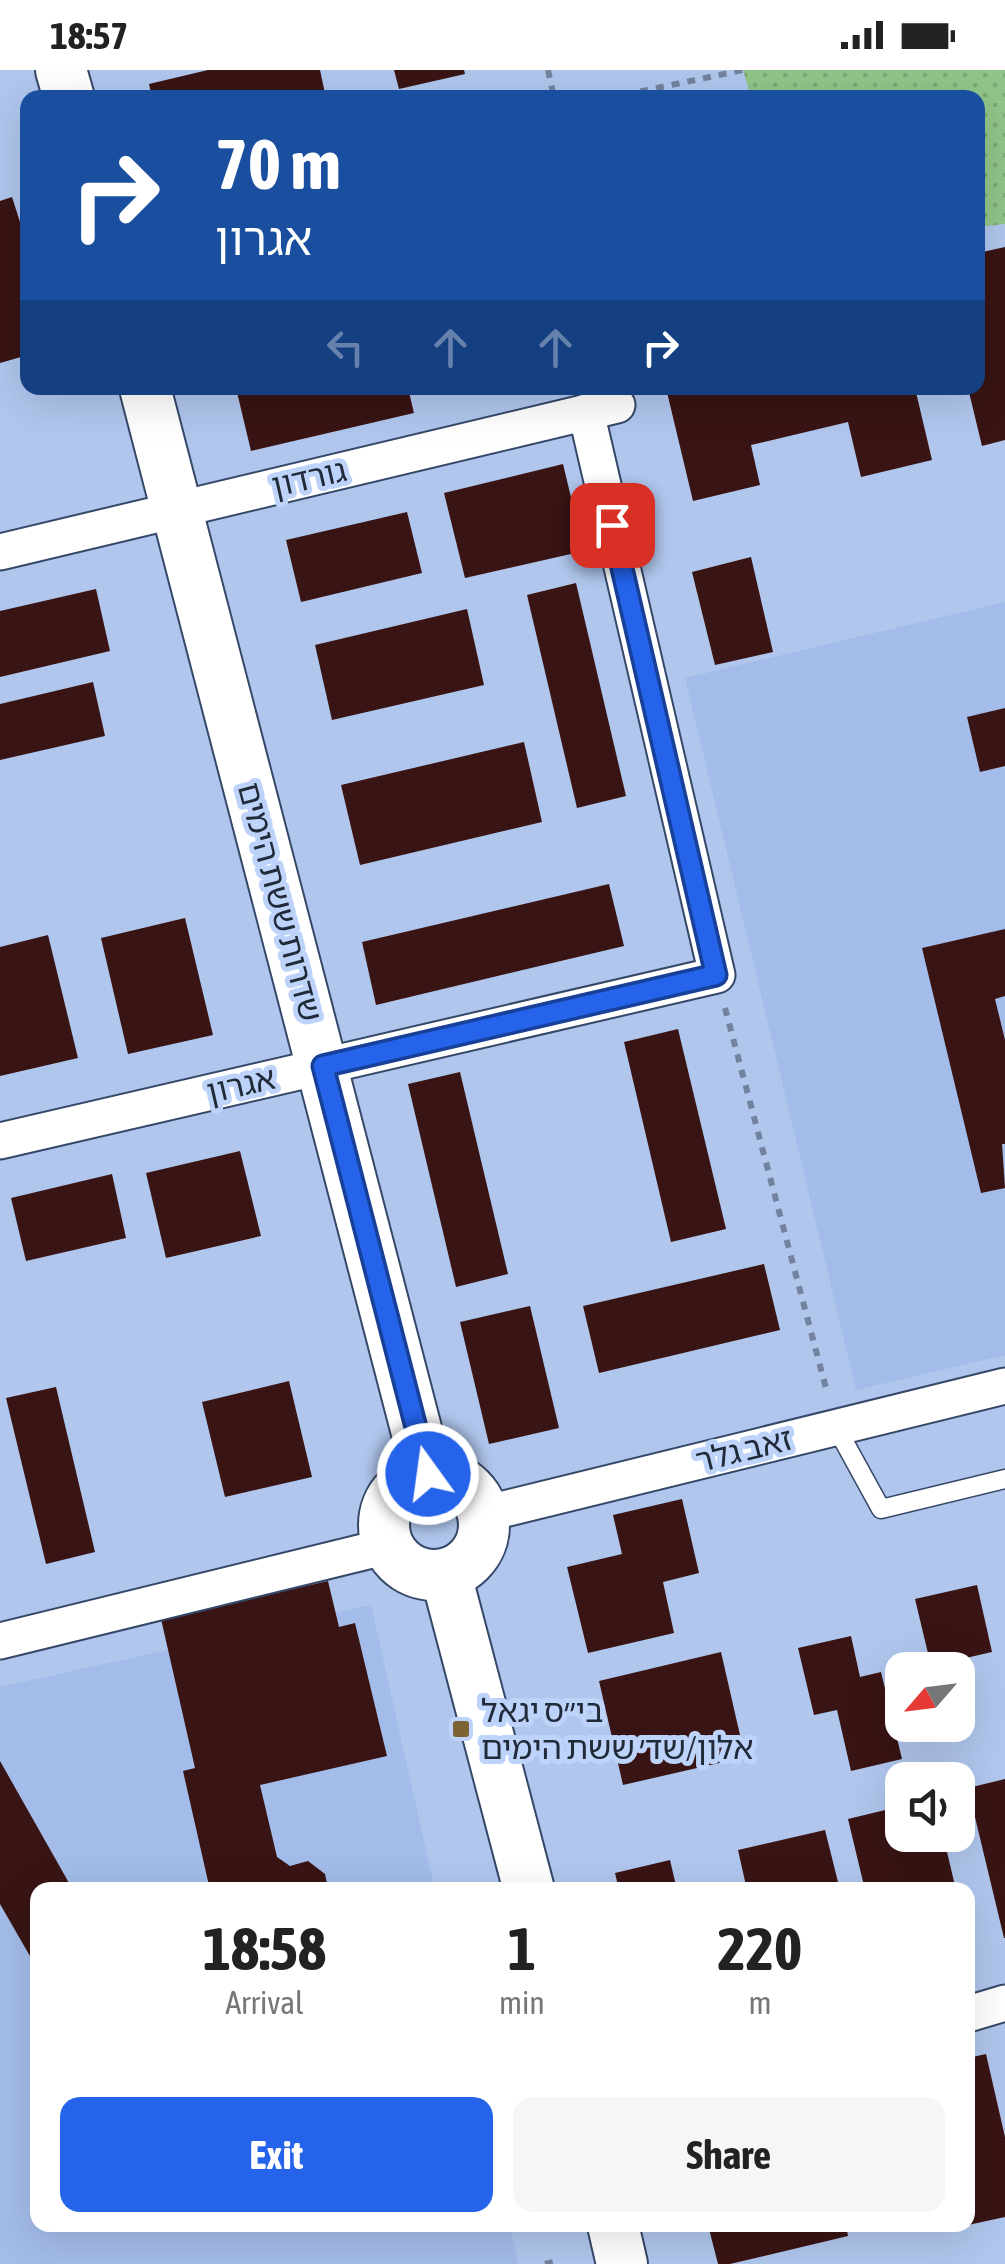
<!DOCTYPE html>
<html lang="en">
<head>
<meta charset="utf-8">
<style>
	body { margin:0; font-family:"Asap Condensed","Noto Sans Hebrew",sans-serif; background:#f6f6f6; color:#222; height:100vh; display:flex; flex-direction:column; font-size:38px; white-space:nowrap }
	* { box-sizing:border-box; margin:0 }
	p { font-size:32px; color:#767676 }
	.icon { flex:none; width:55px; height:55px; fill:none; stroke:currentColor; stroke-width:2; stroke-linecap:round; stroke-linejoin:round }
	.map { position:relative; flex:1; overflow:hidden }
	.sheet { position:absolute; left:30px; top:1812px; width:945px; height:350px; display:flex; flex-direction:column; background:#fff; border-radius:20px; box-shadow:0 10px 40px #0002 }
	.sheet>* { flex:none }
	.guide { position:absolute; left:20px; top:20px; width:965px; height:305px; border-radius:20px; box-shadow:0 10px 40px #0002; background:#1a4fa0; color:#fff; overflow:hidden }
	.needle { width:65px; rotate:242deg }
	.buttons { position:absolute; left:885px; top:1582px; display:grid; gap:20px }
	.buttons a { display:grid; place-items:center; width:90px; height:90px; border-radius:20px; background:#fff; box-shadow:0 10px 40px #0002; font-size:50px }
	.pin { position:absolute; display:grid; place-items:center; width:85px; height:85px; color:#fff; margin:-42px; border-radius:20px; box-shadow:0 5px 15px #0006 }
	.me { position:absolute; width:110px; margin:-55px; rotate:346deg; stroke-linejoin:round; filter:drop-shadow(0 0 8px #0008) }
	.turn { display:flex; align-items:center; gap:35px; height:210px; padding:0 30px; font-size:45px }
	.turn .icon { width:130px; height:130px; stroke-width:2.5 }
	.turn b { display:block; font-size:70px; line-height:85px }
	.lanes { display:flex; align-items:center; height:95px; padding:0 30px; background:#0003; justify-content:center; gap:50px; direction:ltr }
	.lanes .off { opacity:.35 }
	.eta { display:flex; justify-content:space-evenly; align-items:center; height:170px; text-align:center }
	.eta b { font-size:60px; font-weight:700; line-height:70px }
	.button { display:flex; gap:20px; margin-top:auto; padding:20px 30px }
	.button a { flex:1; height:115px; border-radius:20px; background:#2563eb; color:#fff; font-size:40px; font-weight:700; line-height:115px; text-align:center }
	.button a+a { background:#f6f6f6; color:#222 }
	.status { display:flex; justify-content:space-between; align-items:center; height:70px; padding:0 50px; background:#fff; direction:ltr }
	.status svg { height:28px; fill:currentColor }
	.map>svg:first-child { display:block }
</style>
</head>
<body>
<div class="status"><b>18:57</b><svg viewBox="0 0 49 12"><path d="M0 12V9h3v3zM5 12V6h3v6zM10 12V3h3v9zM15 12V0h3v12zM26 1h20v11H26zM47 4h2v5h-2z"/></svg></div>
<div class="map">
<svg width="1005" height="2194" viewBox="0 0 1005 2194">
	<defs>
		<pattern id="park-dots" width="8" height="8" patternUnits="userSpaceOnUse" patternTransform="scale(2.5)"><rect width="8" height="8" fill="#90c589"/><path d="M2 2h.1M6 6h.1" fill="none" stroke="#7ca977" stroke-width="1.8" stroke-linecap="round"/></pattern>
	</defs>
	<rect width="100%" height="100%" fill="#b0c6ed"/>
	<g fill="#a3bce9">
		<polygon points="1005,532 1005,1285 856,1320 685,608"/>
		<polygon points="371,1535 435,1820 38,1820 38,2155 510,2155 518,2194 0,2194 0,1617"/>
	</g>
	<polygon fill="url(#park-dots)" points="743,0 1005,0 1005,154 978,157 978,28 751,27"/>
	<g fill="#391414">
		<polygon points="208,0 320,0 326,28 152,28 149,14"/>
		<polygon points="394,0 464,0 465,4 399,19"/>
		<polygon points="12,127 28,177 28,285 0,293 0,131"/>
		<polygon points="1005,177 1005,370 982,376 968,318 978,318 978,183"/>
		<polygon points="236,318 408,318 414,343 251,381"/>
		<polygon points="666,318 915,318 932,390 861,407 848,352 751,375 760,415 693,431"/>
		<polygon points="563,394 584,481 465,508 444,423"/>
		<polygon points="407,442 422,503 301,532 286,470"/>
		<polygon points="751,487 773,582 715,595 692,502"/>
		<polygon points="576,513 626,726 577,738 527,525"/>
		<polygon points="96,519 110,581 0,607 0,541"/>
		<polygon points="467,539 484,615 332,650 315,575"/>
		<polygon points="93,612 105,666 0,690 0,634"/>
		<polygon points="1005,638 1005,696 980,702 967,647"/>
		<polygon points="524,672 542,752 360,795 341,715"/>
		<polygon points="609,814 624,876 376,935 362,872"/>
		<polygon points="185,848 213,965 128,984 101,868"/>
		<polygon points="1005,859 1005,926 995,929 1005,970 1005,1074 1002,1074 1005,1118 981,1123 922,878"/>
		<polygon points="48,865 78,988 0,1006 0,877"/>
		<polygon points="678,959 726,1159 671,1172 624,972"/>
		<polygon points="460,1002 508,1204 456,1217 408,1014"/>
		<polygon points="240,1081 261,1166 166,1188 146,1103"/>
		<polygon points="112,1104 126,1168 26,1191 11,1128"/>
		<polygon points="764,1194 780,1260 599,1303 583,1236"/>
		<polygon points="530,1236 559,1358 489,1374 460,1252"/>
		<polygon points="289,1311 312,1407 225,1427 202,1332"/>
		<polygon points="56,1317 95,1482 46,1494 6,1328"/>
		<polygon points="682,1429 699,1503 663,1512 674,1563 588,1583 567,1497 622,1484 613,1445"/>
		<polygon points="328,1511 339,1557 355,1553 387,1686 260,1715 277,1787 290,1796 308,1791 325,1804 328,1818 340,1815 341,1820 210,1820 183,1701 195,1698 161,1549"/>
		<polygon points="977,1515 992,1582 931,1596 915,1529"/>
		<polygon points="851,1566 860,1607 881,1602 902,1689 851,1701 837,1640 814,1645 798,1578"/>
		<polygon points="721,1582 745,1687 623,1715 599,1611"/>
		<polygon points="0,1691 73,1820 38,1820 38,1900 0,1834"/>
		<polygon points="1005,1709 1005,1868 1004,1868 968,1718"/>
		<polygon points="902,1736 902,1765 943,1765 956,1820 865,1820 848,1749"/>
		<polygon points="825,1760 840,1820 747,1820 738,1780"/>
		<polygon points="670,1790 677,1820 619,1820 615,1803"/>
		<polygon points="986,1984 1005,2067 1005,2147 968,2155 968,1988"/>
		<polygon points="708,2155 846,2155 848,2166 730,2194 718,2194"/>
	</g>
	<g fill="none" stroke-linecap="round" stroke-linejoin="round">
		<defs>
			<polyline id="lane" points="836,1357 881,1439 1005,1409"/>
			<g id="street">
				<polyline points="0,482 617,335"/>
				<polyline points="0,1071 717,905 586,342"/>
				<polyline points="484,1444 1005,1316"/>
				<polyline points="0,1571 388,1476"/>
				<polyline points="968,1944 1005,1933"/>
			</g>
			<g id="secondary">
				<polyline points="61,0 69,28"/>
				<polyline points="145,318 428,1405"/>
				<circle cx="434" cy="1455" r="50"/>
				<polyline points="446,1505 529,1820"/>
				<polyline points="613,2155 622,2194"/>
			</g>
		</defs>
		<use href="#lane" stroke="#364868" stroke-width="21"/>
		<use href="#street" stroke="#364868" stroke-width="39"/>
		<use href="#secondary" stroke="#364868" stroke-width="54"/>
		<g stroke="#73839f" stroke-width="6" stroke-dasharray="8 8" stroke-linecap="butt">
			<polyline points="548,0 554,28"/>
			<polyline points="609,28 743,0"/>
			<polyline points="725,938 827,1322"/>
			<polyline points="545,2194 554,2192"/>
		</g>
		<use href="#lane" stroke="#fff" stroke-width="18"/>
		<use href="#street" stroke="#fff" stroke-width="35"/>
		<use href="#secondary" stroke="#fff" stroke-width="50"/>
	</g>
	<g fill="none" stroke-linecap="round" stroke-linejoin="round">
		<defs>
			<polyline id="route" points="428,1404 323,996 716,905 612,455"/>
		</defs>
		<use href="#route" stroke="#184099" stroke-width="25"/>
		<use href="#route" stroke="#2563eb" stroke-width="18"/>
	</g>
	<rect fill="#7d6435" stroke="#bdd3fa" stroke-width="4" x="451" y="1649" width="20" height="20" rx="5"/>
	<g text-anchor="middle" stroke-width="10" stroke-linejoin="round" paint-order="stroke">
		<g font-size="32" fill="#212a38" stroke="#bdd3fa">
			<text transform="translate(309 408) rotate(-13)" y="11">גורדון</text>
			<text transform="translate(280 832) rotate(75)" y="11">שדרות ששת הימים</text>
			<text transform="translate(241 1015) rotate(-13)" y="11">אגרון</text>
			<text transform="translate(744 1380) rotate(-14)" y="11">זאב גלר</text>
		</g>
		<g font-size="32" fill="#212a38" stroke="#bdd3fa" text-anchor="start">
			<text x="481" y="1652">בי״ס יגאל<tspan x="481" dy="37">אלון/שד׳ ששת הימים</tspan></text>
		</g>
	</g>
</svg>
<div class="buttons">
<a><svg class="needle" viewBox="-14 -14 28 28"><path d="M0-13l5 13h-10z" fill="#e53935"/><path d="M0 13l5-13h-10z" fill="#767676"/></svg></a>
<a><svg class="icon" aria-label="sound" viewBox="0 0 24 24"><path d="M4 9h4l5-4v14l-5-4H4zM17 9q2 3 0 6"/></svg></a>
</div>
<div class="pin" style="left:612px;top:455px;background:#d93025"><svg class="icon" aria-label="arrive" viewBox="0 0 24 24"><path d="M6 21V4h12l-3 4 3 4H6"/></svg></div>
<svg class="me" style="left:428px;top:1404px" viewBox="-20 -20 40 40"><circle r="17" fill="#2563eb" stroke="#fff" stroke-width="3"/><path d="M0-11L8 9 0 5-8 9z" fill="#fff"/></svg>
<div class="guide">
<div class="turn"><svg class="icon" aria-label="right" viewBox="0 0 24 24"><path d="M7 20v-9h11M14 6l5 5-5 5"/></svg><div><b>70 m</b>אגרון</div></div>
<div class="lanes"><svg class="icon off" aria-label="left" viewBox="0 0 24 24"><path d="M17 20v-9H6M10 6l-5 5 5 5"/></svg><svg class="icon off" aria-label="ahead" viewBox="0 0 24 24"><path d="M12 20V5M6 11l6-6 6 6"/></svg><svg class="icon off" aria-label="ahead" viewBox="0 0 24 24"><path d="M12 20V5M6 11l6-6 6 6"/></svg><svg class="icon" aria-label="right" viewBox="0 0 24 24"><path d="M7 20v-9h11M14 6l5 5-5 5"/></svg></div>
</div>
<section class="sheet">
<div class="eta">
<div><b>18:58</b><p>Arrival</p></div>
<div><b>1</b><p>min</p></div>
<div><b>220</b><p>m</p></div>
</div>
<div class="button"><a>Exit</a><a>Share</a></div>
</section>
</div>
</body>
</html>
